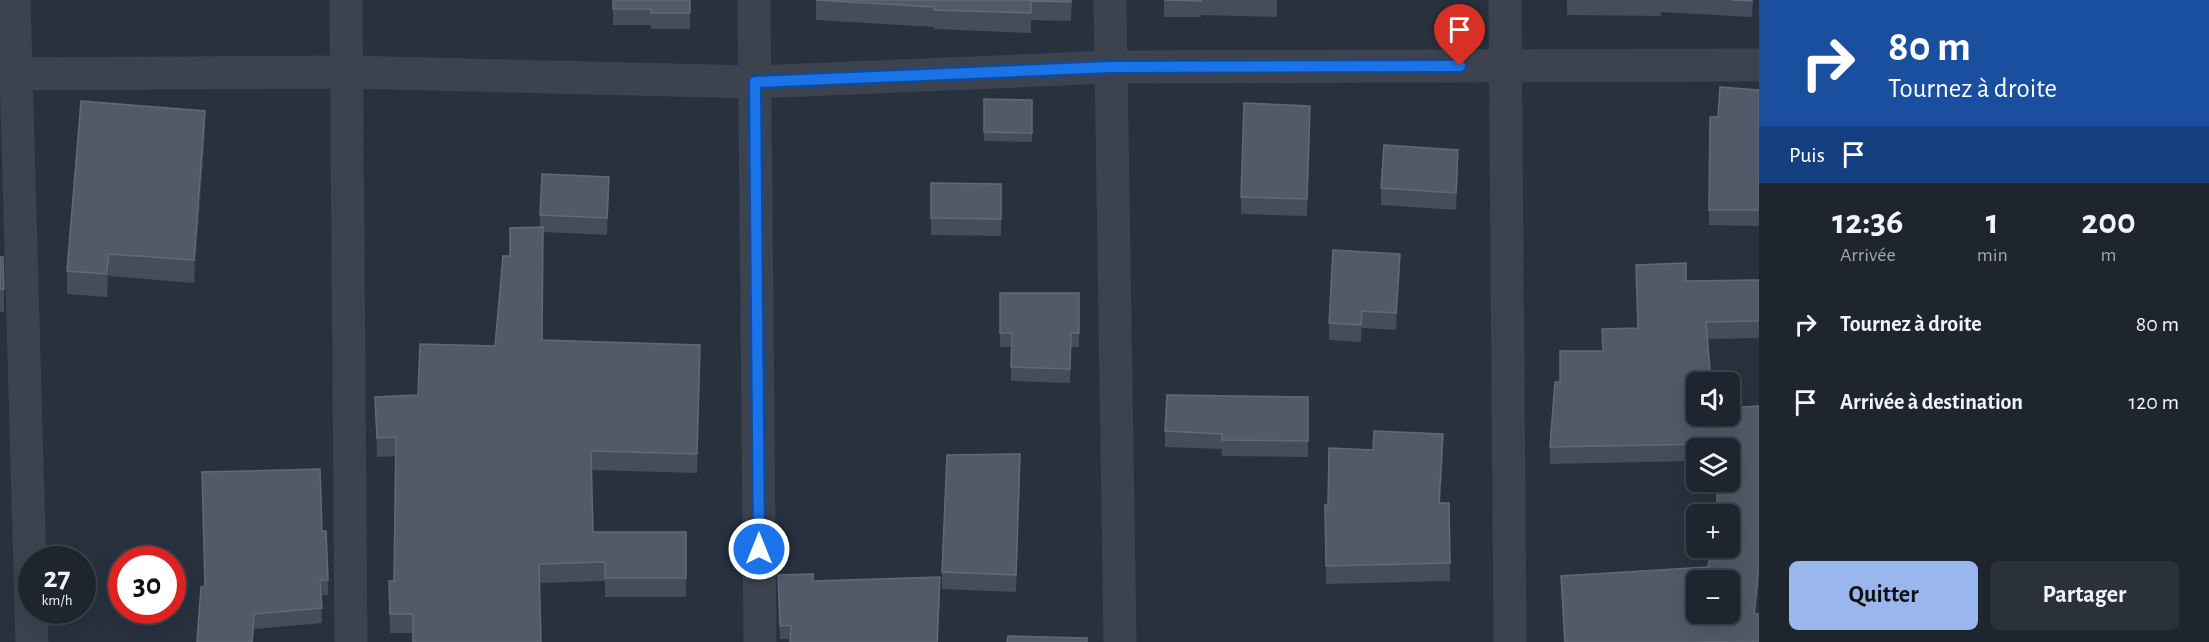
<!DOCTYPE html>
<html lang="fr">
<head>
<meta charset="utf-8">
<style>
	body { margin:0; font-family:"Alegreya Sans",sans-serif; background:#2b313a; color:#f1f3f6; height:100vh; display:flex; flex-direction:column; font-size:22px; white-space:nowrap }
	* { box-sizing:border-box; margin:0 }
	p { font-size:20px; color:#a1a5aa }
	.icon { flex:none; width:33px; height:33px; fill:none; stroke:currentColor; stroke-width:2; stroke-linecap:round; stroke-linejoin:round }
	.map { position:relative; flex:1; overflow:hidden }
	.panel { display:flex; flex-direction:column; background:#1e252e; width:450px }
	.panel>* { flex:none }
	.top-card { background:#1a4fa0; color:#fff; overflow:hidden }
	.fabs { position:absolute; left:1686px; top:372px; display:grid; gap:12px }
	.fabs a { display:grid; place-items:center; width:54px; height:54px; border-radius:9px; background:#1e252e; box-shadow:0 6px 24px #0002,0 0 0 2px #3c424a; font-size:30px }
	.speed { position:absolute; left:18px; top:546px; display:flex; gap:12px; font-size:30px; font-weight:700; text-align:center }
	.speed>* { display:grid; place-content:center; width:78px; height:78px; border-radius:50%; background:#1e252e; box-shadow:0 6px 24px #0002,0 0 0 2px #3c424a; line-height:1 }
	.speed small { font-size:15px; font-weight:400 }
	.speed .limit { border:9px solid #d22; background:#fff; color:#111 }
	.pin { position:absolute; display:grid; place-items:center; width:51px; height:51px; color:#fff; margin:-62px -26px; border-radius:50% 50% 50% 0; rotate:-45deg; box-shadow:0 0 6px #0007 }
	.pin .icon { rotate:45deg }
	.me { position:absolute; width:66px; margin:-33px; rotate:0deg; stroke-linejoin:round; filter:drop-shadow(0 0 4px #0008) }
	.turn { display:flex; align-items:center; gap:21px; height:126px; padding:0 30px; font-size:27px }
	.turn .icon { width:78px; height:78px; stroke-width:2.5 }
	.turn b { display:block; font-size:42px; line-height:51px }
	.then { display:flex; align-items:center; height:57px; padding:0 30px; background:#0003; gap:12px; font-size:22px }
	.eta { display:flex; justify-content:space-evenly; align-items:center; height:102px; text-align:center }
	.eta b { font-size:36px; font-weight:700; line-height:42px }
	.button { display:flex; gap:12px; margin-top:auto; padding:12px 30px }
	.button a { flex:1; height:69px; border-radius:9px; background:#99b7ed; color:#111; font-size:24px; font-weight:700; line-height:69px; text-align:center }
	.button a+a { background:#2b313a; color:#f1f3f6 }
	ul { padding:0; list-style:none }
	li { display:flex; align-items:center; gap:18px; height:78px; padding:0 30px }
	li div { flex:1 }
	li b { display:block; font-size:22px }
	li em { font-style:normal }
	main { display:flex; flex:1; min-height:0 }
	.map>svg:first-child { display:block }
</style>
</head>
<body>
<main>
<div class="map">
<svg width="1759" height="642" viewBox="0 0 1759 642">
	<rect width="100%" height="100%" fill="#28313e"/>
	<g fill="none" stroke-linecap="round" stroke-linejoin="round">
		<g stroke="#3c434e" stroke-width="33">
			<polyline points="14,0 32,642"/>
			<polyline points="346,0 351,642"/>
			<polyline points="754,0 760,642"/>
			<polyline points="1110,0 1120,642"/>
			<polyline points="1505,0 1510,642"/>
			<polyline points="16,74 347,72 755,82 1112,67 1759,65"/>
		</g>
	</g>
	<g fill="#444d5c">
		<polygon points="613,0 690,0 690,29 651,29 651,25 613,25"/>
		<polygon points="816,0 1072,0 1071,21 1031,20 1031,33 934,29 934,27 816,20"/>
		<polygon points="1164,0 1277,0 1277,17 1201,15 1201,17 1164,17"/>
		<polygon points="1567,0 1753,0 1752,17 1661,12 1661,16 1567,15"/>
		<polygon points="1759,90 1759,226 1709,225 1709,210 1718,117"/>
		<polygon points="984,99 1032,100 1032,142 984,141"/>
		<polygon points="1310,122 1307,216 1241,214 1241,197"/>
		<polygon points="205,133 194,283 109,276 107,297 67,294 67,271"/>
		<polygon points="1458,167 1456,210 1381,205 1381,188"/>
		<polygon points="931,183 1001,184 1001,236 931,235"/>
		<polygon points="609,194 607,235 543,232 542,340 700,364 697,473 591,470 593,532 686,532 686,597 605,597 605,581 540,583 413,633 390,633 389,581 394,581 395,456 377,457 375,397 418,395 495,346 510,256 540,227 540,215"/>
		<polygon points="0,257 4,289 4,312 0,312"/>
		<polygon points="1400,271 1396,330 1362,328 1361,342 1329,340 1329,323"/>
		<polygon points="1759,280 1759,338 1707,339 1696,416 1759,406 1759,581 1756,614 1759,642 1564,642 1561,576 1708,567 1716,561 1730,448 1696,448 1696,461 1550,464 1550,447 1560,382 1602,351 1637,328 1686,281"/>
		<polygon points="1000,293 1079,293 1079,347 1071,347 1070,383 1011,381 1011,347 1000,347"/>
		<polygon points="1308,397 1308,457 1222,456 1222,449 1165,447 1165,431"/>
		<polygon points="1443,453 1440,503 1449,503 1450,581 1326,584 1325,505 1328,505"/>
		<polygon points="1020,471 1016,592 942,589 942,572"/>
		<polygon points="322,531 328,580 328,595 321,595 322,623 254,629 253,642 197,642 204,586"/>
		<polygon points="778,575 813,581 940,590 938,642 790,642 790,639 780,639"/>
	</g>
	<g fill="#333d4b">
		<polygon points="205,111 205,133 194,283 194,260"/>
		<polygon points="1458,150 1458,167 1456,210 1456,193"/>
		<polygon points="609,177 609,194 607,235 607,218"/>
		<polygon points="109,254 109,276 107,297 107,274"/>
		<polygon points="1400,254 1400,271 1396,330 1396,313"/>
		<polygon points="1362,311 1362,328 1361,342 1361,325"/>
		<polygon points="700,345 700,364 697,473 697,454"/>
		<polygon points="1443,434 1443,453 1439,522 1439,503"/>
		<polygon points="1759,564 1759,581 1754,631 1754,614"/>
	</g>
	<g fill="#505a68" stroke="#616977" stroke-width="1.5" fill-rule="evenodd">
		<polygon points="613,0 690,0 690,13 651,13 651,9 613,9"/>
		<polygon points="816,0 1071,0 1071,2 1031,1 1031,13 934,10 934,7"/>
		<polygon points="1164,0 1201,0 1201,1"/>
		<polygon points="1731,0 1752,0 1752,1"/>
		<polygon points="1720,87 1759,90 1759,210 1709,210 1710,117 1718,117"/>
		<polygon points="984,99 1032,100 1032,133 984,132"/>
		<polygon points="81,101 205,111 194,260 109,254 107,274 67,271"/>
		<polygon points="1244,103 1310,106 1307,199 1241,197"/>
		<polygon points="1384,145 1458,150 1456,193 1381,188"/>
		<polygon points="542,174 609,177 607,218 540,215"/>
		<polygon points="931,183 1001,184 1001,219 931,218"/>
		<polygon points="543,227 542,340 700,345 697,454 591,451 593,532 686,532 686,578 605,578 605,562 539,564 541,642 413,642 413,614 390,614 389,581 394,581 396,437 377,438 375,397 418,395 420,344 495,346 503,256 510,256 510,228"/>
		<polygon points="1333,250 1400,254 1396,313 1362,311 1361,325 1329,323"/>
		<polygon points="0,257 3,257 4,289 0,289"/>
		<path d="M1686 263V281L1759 280V321L1706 322 1711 382H1696V416H1730V408L1759 406V564L1754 614H1759V642H1565L1561 576 1708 567 1709 561H1716V548H1730V514H1717V482H1730V448H1717V447H1714V444L1550 447 1555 382H1560V351H1603L1602 329 1638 328 1636 265ZM1696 580H1730V614H1696Z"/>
		<polygon points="1000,293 1079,293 1079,333 1071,333 1070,369 1011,367 1012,333 1000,333"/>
		<polygon points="1167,395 1308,397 1308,441 1222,440 1222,434 1165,431"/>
		<polygon points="1374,431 1443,434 1439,503 1449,503 1450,563 1326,566 1325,505 1328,505 1329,448 1373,450"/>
		<polygon points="1020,454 1016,575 942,572 947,455"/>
		<polygon points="320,469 322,531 326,531 328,580 320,580 322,608 254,614 252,642 197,642 201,587 205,586 202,472"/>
		<polygon points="813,574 813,581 940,577 937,642 790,642 791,625 780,626 778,575"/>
		<polygon points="1008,636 1087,638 1087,642 1007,642"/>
	</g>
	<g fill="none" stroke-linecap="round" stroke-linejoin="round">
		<defs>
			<polyline id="route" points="759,549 755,82 1112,67 1460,66"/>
		</defs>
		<use href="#route" stroke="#114b97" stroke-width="15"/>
		<use href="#route" stroke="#1a73e8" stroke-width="10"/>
	</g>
</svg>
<div class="fabs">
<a><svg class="icon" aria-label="sound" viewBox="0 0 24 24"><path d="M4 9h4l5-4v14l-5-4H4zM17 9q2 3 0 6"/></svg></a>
<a><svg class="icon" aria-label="layers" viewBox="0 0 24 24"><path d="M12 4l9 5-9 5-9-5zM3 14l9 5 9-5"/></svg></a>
<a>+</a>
<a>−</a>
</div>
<div class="speed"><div>27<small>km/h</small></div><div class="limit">30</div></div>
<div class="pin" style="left:1460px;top:66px;background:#d93025"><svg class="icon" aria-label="arrive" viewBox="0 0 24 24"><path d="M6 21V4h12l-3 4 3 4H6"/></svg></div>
<svg class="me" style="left:759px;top:549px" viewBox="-20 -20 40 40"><circle r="17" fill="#1a73e8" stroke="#fff" stroke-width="3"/><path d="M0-11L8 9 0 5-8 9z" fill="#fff"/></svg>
</div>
<section class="panel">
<div class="top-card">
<div class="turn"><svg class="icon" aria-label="right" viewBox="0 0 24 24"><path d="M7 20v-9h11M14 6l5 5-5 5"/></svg><div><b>80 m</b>Tournez à droite</div></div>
<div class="then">Puis<svg class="icon" aria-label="arrive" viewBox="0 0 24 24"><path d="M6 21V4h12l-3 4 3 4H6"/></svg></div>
</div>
<div class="eta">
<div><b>12:36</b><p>Arrivée</p></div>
<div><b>1</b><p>min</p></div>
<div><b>200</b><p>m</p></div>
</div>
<ul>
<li><svg class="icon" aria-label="right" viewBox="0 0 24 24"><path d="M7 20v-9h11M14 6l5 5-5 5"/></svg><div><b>Tournez à droite</b></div><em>80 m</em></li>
<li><svg class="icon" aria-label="arrive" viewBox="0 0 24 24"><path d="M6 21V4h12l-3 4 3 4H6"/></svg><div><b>Arrivée à destination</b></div><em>120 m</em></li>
</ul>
<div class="button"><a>Quitter</a><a>Partager</a></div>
</section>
</main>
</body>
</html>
